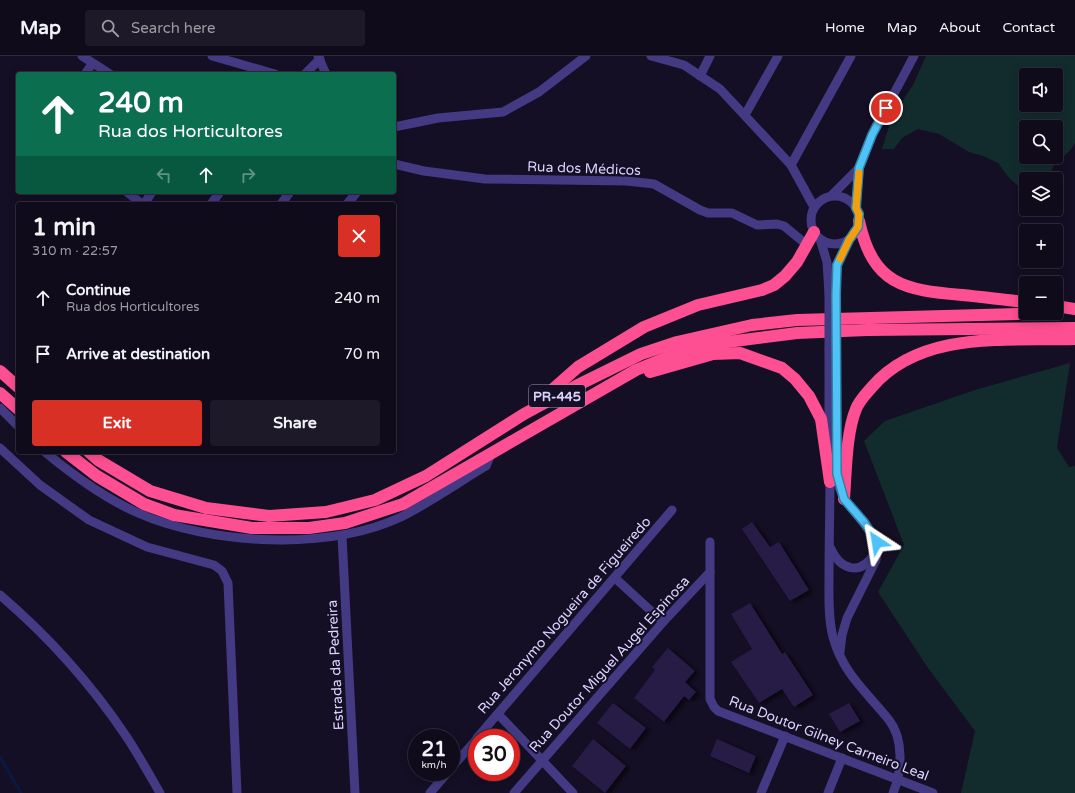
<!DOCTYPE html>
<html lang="en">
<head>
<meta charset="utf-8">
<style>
	body { margin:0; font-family:"Varela Round",sans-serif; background:#1d1928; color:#f1f3f6; height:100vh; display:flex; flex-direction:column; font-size:15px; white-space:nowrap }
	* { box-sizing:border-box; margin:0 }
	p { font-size:13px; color:#9b9ba3 }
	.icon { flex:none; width:22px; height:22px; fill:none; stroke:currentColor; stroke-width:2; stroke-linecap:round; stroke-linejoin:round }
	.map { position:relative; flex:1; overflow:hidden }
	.panel { position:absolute; left:16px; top:146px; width:380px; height:252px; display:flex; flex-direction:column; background:#0f0b1b; border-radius:4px; box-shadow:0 2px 10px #0003,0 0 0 1px #2f2b3a }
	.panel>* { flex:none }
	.hud { position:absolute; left:16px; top:16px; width:380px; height:122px; border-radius:4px; box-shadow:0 2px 10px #0003,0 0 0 1px #2f2b3a; background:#0b6e4f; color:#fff; overflow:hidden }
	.buttons { position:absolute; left:1019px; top:12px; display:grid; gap:8px }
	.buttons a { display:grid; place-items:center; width:44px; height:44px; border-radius:4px; background:#0f0b1b; box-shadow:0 2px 10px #0003,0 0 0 1px #2f2b3a; font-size:20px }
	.speed { position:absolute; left:408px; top:673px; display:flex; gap:8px; font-size:20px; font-weight:700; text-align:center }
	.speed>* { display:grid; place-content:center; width:52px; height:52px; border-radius:50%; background:#0f0b1b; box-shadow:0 2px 10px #0003,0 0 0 1px #2f2b3a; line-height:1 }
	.speed small { font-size:10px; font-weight:400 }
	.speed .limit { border:6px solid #d22; background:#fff; color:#111 }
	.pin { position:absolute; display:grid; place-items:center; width:34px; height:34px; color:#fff; margin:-17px; border:2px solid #fff; border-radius:50%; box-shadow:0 1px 4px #0007 }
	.me { position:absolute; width:44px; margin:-22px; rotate:327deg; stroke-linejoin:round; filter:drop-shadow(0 0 3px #0008) }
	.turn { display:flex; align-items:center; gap:14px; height:84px; padding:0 16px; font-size:18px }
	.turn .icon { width:52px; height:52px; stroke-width:2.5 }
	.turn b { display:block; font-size:28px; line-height:34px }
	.lanes { display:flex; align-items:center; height:38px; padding:0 16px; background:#0003; justify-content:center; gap:20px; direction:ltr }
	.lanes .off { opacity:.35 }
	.round { display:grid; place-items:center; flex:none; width:42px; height:42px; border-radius:4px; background:#1d1928 }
	.summary { display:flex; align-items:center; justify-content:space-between; height:68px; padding:0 16px }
	h1 { font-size:24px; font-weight:700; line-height:30px }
	.button { display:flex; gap:8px; margin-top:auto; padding:8px 16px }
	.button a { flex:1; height:46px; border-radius:4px; background:#d93025; color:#fff; font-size:16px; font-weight:700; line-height:46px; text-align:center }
	.button a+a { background:#1d1928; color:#f1f3f6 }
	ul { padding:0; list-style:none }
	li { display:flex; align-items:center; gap:12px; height:56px; padding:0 16px }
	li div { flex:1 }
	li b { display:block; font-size:15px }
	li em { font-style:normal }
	header { display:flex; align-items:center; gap:24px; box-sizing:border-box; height:56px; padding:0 20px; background:#0f0b1b; border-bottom:1px solid #2f2b3a }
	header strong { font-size:19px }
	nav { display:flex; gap:22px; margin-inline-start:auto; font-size:14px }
	.search { width:280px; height:36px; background:#1d1928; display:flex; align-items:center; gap:10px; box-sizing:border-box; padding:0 14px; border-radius:4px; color:#9b9ba3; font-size:15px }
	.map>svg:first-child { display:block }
</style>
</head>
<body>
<header>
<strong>Map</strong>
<div class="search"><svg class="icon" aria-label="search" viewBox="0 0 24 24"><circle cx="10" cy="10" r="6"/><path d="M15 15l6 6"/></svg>Search here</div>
<nav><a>Home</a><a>Map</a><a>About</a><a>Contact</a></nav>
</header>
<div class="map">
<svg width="1075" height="737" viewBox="0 0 1075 737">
	<defs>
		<filter id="shadow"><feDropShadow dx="4" dy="2" stdDeviation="2" flood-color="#0009"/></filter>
	</defs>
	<rect width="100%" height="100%" fill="#140f24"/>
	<g fill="#122c2e" fill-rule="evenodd">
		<path d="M926 0H1075V87C1066 104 1053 101 1049 123H1026V135H1024L1010 123 998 107 983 100 969 96 939 78 918 73 902 82 894 93H882L892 61 913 29ZM1026 19H1056V49H1026ZM1026 71H1056V101H1026Z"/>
		<polygon points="1070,307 1057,392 1069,411 1075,410 1075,737 961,737 975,675 928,612 878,536 904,489 864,385 885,365 975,334"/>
	</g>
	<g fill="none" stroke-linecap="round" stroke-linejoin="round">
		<polyline stroke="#0a1941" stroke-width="3" points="0,701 21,737"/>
	</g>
	<g fill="#281b45" filter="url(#shadow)">
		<polygon points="752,466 770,491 779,486 809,534 790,545 742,473"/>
		<polygon points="750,547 782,598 785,596 813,639 794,651 782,633 759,647 731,606 752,593 731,558"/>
		<polygon points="668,592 695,615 685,626 696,636 689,644 684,640 664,666 634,642 655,614 652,611"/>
		<polygon points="613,647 646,672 630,693 597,667"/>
		<polygon points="849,647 860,665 840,676 829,658"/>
		<polygon points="593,683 626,710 605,737 572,710"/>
		<polygon points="717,683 756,700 749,717 710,700"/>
	</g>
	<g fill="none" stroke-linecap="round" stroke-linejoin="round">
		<g stroke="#443a83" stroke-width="9">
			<polyline points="82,0 110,18"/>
			<polyline points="212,0 275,18"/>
			<polyline points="318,0 326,18"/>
			<polyline points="651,0 684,9 720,33 791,109 814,151"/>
			<polyline points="85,18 92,8"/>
			<polyline points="305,18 320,3"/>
			<polyline points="700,20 710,0"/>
			<polyline points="745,59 778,0"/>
			<polyline points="394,71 438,62 503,56 539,36 586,0"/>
			<polyline points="394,108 424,115 485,123 627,125 654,128 700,154 708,157 732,157 757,169 777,168 784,170 806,188"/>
			<polyline points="791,109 851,0"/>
			<polyline points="127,136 142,148"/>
			<polyline points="832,139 859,112"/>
			<circle cx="835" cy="164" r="24"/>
			<polyline points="144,148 152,136"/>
			<polyline points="211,148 220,136"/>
			<polyline points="281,148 290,136"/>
			<polyline points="347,148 357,136"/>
			<polyline points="856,152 859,112 872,79 914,0"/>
			<polyline points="820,183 827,206 829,238"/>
			<polyline points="836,239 837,209 849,184"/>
			<polyline points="829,293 829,391"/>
			<polyline points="836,294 836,397 839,431 844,443 873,479 878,490 876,504 847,562 842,579 840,596"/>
			<polyline points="0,352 18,370"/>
			<polyline points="0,392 40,429 89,464 147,491 214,509 222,515 228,527 237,737"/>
			<path d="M45 396C74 420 104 442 138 457 211 489 328 495 401 461 429 447 459 426 486 410L491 398"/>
			<path d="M830 420C830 454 829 487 829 521 829 540 828 562 833 581 843 618 867 636 889 664 904 683 902 716 893 737"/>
			<polyline points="342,480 355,737"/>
			<polyline points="710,486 710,643 714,651 718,655 933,737"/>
			<path d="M830 491C840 514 860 521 875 497"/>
			<polyline points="615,522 663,566"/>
			<path d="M0 539C48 580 91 628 126 680 138 698 149 718 160 737"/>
			<polyline points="498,658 573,737"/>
			<polyline points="477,682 672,454"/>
			<polyline points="451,712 477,683"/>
			<polyline points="430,737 448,716"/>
			<polyline points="514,737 663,566 710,516"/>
			<polyline points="761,737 785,680"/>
			<polyline points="828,737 842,702"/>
		</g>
		<g stroke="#fd4f91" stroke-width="12">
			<path d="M859 165C873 229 904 234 962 239 983 241 1005 244 1026 246"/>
			<polyline points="1056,250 1075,253"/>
			<polyline points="0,315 18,331"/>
			<polyline points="650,316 713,298 740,297 782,312 795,323 809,340 821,363 830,426"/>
			<polyline points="0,337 18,353"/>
			<polyline points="544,341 578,311 644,271 698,249 762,234 774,229 785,220 797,206 814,176"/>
			<polyline points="66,396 97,420 144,448 174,459 252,472 309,472 345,467 403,448 636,314 678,297 712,288 797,277 867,274 1075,272"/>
			<polyline points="89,396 98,404 150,435 206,452 269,460 326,456 375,444 426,420 524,358 576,330 641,298 677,286 752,269 797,264 1055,257"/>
			<path d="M844 443C846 417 846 377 856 353 859 345 866 338 872 331 921 274 1007 285 1075 283"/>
		</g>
		<g stroke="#443a83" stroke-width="9">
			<polyline points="829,238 829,293"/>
			<polyline points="836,239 836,294"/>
		</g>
	</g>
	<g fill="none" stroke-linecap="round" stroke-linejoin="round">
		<defs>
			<polyline id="route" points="877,486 864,466 844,443 837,418 836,239 837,209 849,184 858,171 859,158 856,152 859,112 872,79 886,52"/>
		</defs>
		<use href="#route" stroke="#337fa1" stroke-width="10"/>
		<use href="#route" stroke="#4fc3f7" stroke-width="7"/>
		<polyline stroke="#f59e0b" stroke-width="7" points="840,203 849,184 858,171 859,158 856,152 859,117"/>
	</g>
	<g text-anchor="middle" stroke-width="4" stroke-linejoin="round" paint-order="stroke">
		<rect fill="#140f24" stroke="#a098bd" stroke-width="1" x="529" y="329" width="56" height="22" rx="3"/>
		<g font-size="13" font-weight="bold" fill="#dcd2fe">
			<text x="557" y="345">PR-445</text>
		</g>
		<g font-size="14" fill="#dcd2fe" stroke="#140f24">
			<text transform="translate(584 112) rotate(2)" y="5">Rua dos Médicos</text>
			<text transform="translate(564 559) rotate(-49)" y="5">Rua Jeronymo Nogueira de Figueiredo</text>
			<text transform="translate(609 608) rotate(-48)" y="5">Rua Doutor Miguel Augel Espinosa</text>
			<text transform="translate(335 609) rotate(-93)" y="5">Estrada da Pedreira</text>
			<text transform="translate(829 682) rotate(21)" y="5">Rua Doutor Gilney Carneiro Leal</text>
		</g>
	</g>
</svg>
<div class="buttons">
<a><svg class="icon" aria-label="sound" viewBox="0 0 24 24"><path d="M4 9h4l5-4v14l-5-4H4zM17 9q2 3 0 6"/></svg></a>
<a><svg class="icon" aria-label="search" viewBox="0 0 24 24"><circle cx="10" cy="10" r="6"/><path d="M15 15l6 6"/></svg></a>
<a><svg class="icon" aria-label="layers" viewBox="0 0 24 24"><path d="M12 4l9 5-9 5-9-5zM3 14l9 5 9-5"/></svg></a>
<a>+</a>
<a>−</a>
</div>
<div class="speed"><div>21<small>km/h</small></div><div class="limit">30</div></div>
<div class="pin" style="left:886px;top:52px;background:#d93025"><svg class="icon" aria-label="arrive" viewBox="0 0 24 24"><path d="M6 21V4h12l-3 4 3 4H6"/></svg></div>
<svg class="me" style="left:877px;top:486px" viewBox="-20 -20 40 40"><path d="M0-17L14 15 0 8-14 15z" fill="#4fc3f7" stroke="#fff" stroke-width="4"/></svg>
<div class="hud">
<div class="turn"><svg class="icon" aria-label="ahead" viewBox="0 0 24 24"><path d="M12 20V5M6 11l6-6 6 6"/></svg><div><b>240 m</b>Rua dos Horticultores</div></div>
<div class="lanes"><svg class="icon off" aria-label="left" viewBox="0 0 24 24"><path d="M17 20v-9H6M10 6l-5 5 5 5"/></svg><svg class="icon" aria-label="ahead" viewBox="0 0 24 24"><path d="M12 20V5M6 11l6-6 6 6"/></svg><svg class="icon off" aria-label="right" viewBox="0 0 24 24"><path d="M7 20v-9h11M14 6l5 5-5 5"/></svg></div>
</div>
<section class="panel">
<div class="summary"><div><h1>1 min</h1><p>310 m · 22:57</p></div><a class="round" style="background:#d93025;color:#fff"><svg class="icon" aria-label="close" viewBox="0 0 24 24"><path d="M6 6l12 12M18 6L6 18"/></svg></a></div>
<ul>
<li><svg class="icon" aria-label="ahead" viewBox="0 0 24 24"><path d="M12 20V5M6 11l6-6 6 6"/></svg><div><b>Continue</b><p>Rua dos Horticultores</p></div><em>240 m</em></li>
<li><svg class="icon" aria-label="arrive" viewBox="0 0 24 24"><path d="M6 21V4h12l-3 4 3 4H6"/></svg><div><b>Arrive at destination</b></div><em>70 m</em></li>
</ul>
<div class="button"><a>Exit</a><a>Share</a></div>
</section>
</div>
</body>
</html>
